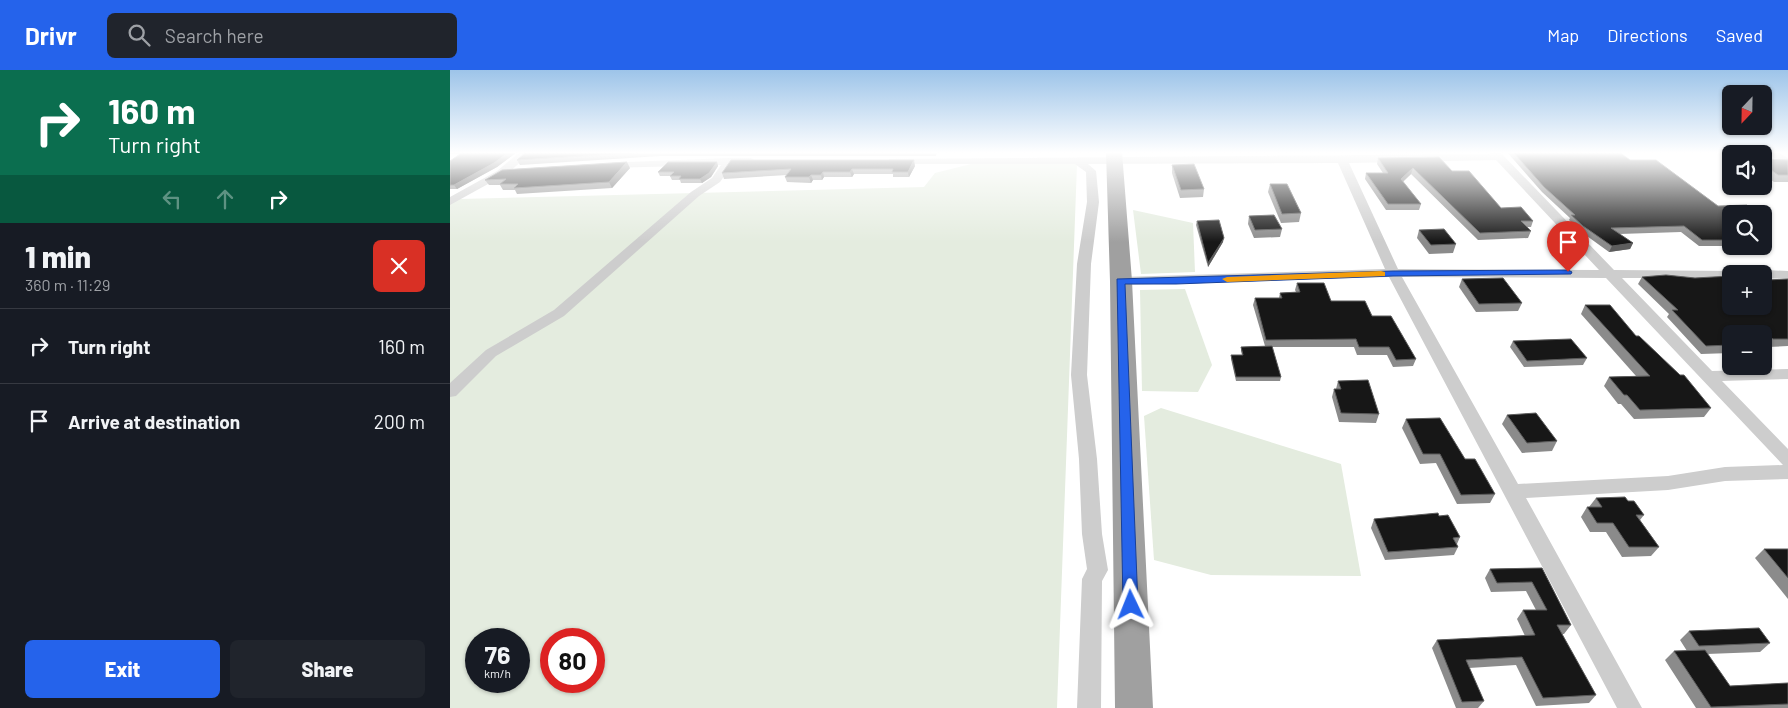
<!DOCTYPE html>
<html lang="en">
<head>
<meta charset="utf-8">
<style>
	body { margin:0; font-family:Barlow,sans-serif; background:#20242c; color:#f1f3f6; height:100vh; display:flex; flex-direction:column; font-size:19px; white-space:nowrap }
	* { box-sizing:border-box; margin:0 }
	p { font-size:16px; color:#9ea1a6 }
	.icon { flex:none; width:28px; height:28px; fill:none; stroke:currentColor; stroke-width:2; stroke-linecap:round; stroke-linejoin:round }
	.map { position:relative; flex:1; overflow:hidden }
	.sheet { display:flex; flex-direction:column; background:#171b24; width:450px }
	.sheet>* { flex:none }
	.guide { background:#0b6e4f; color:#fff; overflow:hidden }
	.needle { width:32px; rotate:202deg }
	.controls { position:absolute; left:1272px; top:15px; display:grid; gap:10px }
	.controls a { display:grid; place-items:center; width:50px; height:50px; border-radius:8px; background:#171b24; box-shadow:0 1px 4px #0004; font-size:25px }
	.speed { position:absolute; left:15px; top:558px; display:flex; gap:10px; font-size:25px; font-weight:700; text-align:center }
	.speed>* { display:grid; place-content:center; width:65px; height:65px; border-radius:50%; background:#171b24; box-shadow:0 1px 4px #0004; line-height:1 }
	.speed small { font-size:12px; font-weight:400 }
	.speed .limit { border:8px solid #d22; background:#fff; color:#111 }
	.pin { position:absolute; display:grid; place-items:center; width:42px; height:42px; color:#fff; margin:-51px -21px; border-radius:50% 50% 50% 0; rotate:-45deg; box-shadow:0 0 5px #0007 }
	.pin .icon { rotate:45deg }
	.me { position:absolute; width:55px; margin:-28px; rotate:358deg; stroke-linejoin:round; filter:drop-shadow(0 0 4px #0008) }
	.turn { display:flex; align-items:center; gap:18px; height:105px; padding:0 25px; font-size:22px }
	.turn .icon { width:65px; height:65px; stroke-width:2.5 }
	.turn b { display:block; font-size:35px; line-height:42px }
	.lanes { display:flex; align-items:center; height:48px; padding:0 25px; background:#0003; justify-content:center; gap:25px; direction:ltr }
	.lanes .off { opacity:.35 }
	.round { display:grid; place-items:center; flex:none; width:52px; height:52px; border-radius:8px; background:#20242c }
	.headline { display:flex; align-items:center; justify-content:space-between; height:85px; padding:0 25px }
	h1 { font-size:30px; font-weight:800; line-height:38px }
	.button { display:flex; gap:10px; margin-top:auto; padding:10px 25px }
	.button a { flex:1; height:58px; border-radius:8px; background:#2563eb; color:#fff; font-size:20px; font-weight:800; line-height:58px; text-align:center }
	.button a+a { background:#20242c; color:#f1f3f6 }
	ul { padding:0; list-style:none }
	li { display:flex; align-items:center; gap:15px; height:75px; padding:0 25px; border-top:1px solid #363941 }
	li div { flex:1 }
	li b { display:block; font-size:19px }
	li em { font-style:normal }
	header { display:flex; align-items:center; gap:30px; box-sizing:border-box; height:70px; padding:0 25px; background:#2563eb; color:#fff }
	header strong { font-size:24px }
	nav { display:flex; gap:28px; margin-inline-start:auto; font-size:18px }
	.search { width:350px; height:45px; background:#20242c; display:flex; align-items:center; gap:12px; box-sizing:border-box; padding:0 18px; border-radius:8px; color:#9ea1a6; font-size:19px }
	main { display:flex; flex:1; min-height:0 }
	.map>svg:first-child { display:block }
</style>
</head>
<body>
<header>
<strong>Drivr</strong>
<div class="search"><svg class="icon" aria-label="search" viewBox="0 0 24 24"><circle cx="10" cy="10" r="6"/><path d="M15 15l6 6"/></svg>Search here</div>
<nav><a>Map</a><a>Directions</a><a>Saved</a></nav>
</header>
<main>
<section class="sheet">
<div class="guide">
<div class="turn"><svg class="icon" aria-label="right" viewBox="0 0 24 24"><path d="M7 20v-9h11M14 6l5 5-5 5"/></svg><div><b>160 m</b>Turn right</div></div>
<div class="lanes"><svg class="icon off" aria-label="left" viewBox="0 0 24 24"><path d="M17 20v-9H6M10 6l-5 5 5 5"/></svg><svg class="icon off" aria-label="ahead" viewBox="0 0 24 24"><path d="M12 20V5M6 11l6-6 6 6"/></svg><svg class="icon" aria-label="right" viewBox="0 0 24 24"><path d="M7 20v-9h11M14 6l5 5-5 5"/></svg></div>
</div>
<div class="headline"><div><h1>1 min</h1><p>360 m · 11:29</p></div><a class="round" style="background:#d93025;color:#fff"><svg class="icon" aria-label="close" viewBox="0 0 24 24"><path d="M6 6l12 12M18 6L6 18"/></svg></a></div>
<ul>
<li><svg class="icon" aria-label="right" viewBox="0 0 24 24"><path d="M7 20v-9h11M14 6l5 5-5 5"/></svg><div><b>Turn right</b></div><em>160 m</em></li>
<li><svg class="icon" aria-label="arrive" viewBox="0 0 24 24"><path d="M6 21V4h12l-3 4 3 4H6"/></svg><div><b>Arrive at destination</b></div><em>200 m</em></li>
</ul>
<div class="button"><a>Exit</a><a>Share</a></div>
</section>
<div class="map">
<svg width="1338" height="638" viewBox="0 0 1338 638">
	<rect width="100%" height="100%" fill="#fff"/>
	<g fill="#e4ecdf" fill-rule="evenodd">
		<path d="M521 94H627L607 638H0V134L9 129 474 117 485 103ZM26 569H69V611H26ZM101 569H144V611H101Z"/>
		<polygon points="683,140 743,153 745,202 691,204"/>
		<polygon points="735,219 762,295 748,322 692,321 690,220"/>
		<polygon points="711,338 891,394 911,506 761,505 704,490 694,346"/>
	</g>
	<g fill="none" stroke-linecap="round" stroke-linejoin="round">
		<g fill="#cdcdcd" fill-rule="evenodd">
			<polygon points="70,82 82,82 58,103 0,135 0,127 47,101"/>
			<path d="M1039 82H1050L1164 200 1286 201 1288 204H1281V208H1172L1262 301 1338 299V309L1272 311 1338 379V409L1275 411 1218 420 1076 428 1192 638H1167L939 207 671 215 664 211 671 207 935 199 888 93 638 94 646 101 649 132 641 194 637 305 647 389 652 464 658 500 652 511 651 638H627L632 509 637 499 632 464 629 389 621 305 627 194 637 132 636 102 625 94H443L439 93V89L1040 84ZM1046 90 1149 200 948 199 899 93ZM952 207 1156 208 1333 395 1275 397 1218 406 1068 414Z"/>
			<polygon points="1313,82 1327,82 1338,88 1338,95"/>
			<polygon points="279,88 301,88 306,91 301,94 282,95 270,112 249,126 114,246 46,286 6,326 0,327 0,313 36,280 104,240 241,122 262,108 271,95 156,98 151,95 152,93"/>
			<polygon points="1314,200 1338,201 1338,209 1314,208 1314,204 1307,204"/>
		</g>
		<polygon fill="#a0a0a0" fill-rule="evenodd" points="656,82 672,82 682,211 703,638 665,638 660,211"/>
	</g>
	<g fill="#8b8b8b">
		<polygon points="0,82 67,82 47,97 7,119 0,119 0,91 10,84 0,84"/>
		<polygon points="76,82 487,82 486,86 210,86 70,95 67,90"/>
		<polygon points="1057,82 1169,82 1180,90 1281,144 1281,176 1249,176 1231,162 1169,164 1183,173 1180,179 1159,182 1130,161 1119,150 1120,148 1092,122"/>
		<polygon points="928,88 1002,101 1051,138 1083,151 1081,157 1077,157 1081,161 1078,168 1028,170 961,104 953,112 971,134 969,140 936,140 915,109 916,103 933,103 927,94"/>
		<polygon points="1314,89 1338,90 1338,112 1324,112 1314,105"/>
		<polygon points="281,90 465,96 459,107 443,107 443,104 404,104 402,107 374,107 372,110 363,110 361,113 337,112 335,107 337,105 274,109 272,103"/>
		<polygon points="267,92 268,96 261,107 252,113 231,113 230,110 222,110 220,106 210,106 208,102"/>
		<polygon points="722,95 754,119 753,127 730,128 722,103"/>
		<polygon points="180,98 162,118 67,124 65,120 53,120 50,115 39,115 35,110"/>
		<polygon points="820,114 851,143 849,152 831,153 818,122"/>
		<polygon points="799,146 832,159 830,167 804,168 798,154"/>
		<polygon points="747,151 773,172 758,197 746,155"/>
		<polygon points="969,160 1006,174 1003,183 979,184 967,168"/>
		<polygon points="1192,207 1317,210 1338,209 1338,276 1318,277 1314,274 1314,264 1281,264 1281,283 1251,284 1217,247 1219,244 1188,214"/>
		<polygon points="1012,209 1072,233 1068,241 1026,242 1009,217"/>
		<polygon points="847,213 881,231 922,246 966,289 963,296 943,297 937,285 907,285 904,277 822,277 831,307 830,311 786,311 781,289 781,285 792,285 791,281 791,277 815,276 803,235 805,228 829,228 830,223 846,222 845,220"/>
		<polygon points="1135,235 1186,266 1261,338 1254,347 1184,349 1171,334 1168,334 1154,316 1159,307 1186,306 1131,244"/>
		<polygon points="1063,271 1137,288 1133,295 1074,297 1060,277"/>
		<polygon points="888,311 929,344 926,353 889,352 882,327 884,319 886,319"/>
		<polygon points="1057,345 1107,371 1102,381 1072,383 1052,354"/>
		<polygon points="956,349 1015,389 1045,424 1040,433 1007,434 986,393 970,394 952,358"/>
		<polygon points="1146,428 1178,431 1194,445 1190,450 1209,477 1201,486 1172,487 1156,462 1140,462 1131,447 1137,437 1139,437"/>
		<polygon points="989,446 1010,467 1007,474 1008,477 1004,485 935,490 921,458 924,449"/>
		<polygon points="1314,479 1338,479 1338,529 1305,488"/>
		<polygon points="1092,498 1121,555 1114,564 1112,564 1146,625 1139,633 1086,636 1066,595 1019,598 1034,631 1028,638 1006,638 982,578 987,570 1075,566 1067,549 1073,540 1086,540 1076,521 1041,522 1035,508 1040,499"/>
		<polygon points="1239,561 1320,573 1310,582 1257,584 1280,616 1338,613 1338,638 1246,638 1215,590 1224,581 1237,581 1230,570"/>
	</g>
	<g fill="#5d5d5d">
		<polygon points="59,82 67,82 47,97 7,119 4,115"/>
		<polygon points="464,90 465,96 459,107 458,102"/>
		<polygon points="177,92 180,98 162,118 159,112"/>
		<polygon points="267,92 268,96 261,107 252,113 250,109"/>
		<polygon points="963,98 961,104 949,115 951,109"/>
		<polygon points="402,99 404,104 402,107 400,102"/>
		<polygon points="373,102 374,107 372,110 371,105"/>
		<polygon points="361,105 363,110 361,113 359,107"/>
		<polygon points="774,168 773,172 758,197 758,193"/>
		<polygon points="1183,173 1180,179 1159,182 1162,176"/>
	</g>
	<g fill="#171717" stroke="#5d5d5d">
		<polygon points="13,82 59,82 44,93 4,115 0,115 0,91"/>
		<polygon points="76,82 198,82 67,90"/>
		<polygon points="1063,82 1169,82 1180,90 1206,90 1268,136 1297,135 1297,144 1281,144 1281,170 1252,170 1234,156 1161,158 1183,173 1162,176 1133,156 1121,145 1125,145 1094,117"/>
		<polygon points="989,87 1002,101 1019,101 1051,138 1071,137 1083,151 1071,151 1081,161 1030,163 963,98 951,109 971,134 938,134 916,103 938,103 928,88"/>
		<polygon points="1314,89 1338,90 1338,105 1328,105 1314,95"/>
		<polygon points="281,90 464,90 458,102 442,102 443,99 402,99 400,102 373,102 371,105 361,105 359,107 335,107 341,99 272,103"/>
		<polygon points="177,92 159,112 64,118 68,114 50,114 56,109 35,110 52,100"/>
		<polygon points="218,92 267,92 259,103 250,109 229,109 231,106 220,106 224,102 208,102"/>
		<polygon points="744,94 754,119 731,120 722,95"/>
		<polygon points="820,114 837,114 851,143 832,144"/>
		<polygon points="824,145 832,159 805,160 799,146"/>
		<polygon points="769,150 774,168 758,193 747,151"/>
		<polygon points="994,159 1006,174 981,175 969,160"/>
		<polygon points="1216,205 1245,208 1281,206 1281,236 1314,236 1314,207 1317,210 1338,209 1338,269 1323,269 1317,264 1281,264 1281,267 1280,267 1281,268 1281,275 1256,276 1222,240 1228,240 1192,207"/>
		<polygon points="1053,208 1072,233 1029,234 1012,209"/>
		<polygon points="847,213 874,213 881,231 915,231 922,246 941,246 966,289 946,290 939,277 909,277 906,269 816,270 805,228 832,228 830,223 850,222"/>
		<polygon points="1135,235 1160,235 1186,266 1189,266 1230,305 1234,305 1261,338 1190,340 1177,325 1174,325 1159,307 1200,306"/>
		<polygon points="1121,269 1137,288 1077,291 1063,271"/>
		<polygon points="822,276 831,307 786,307 781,285 793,285 791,277"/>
		<polygon points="918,310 929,344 891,343 884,319 891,319 888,311"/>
		<polygon points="1086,343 1107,371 1077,373 1057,345"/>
		<polygon points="990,348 1015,389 1025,389 1045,424 1011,425 990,384 973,384 956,349"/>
		<polygon points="1175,427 1178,431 1184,431 1194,445 1186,445 1209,477 1179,477 1163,453 1147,453 1137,437 1152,437 1146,428"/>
		<polygon points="988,443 989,446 998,445 1010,467 1003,468 1008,477 938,482 924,449"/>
		<polygon points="1314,479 1338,479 1338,508"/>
		<polygon points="1092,498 1121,555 1107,555 1146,625 1093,628 1072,587 1016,590 1034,631 1012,632 987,570 1085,565 1073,540 1097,540 1082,512 1047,513 1040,499"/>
		<polygon points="1309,558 1320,573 1249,576 1239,561"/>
		<polygon points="1255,580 1280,616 1338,613 1338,634 1261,637 1224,581"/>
	</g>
	<linearGradient id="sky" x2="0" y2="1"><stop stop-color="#9dc4e9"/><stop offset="0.48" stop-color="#fff"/><stop offset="1" stop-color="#fff" stop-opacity="0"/></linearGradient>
	<rect width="1338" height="172" fill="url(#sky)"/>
	<polygon fill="#2563eb" stroke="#184099" points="1118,200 1122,202 1121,204 943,206 726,214 675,214 688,535 686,540 681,542 676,540 673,535 667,209 943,201"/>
	<polygon fill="#f59e0b" points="931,201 935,202 935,206 777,212 772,209 777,207"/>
</svg>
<div class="controls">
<a><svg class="needle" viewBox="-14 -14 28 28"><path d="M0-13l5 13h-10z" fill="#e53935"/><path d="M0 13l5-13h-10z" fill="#9ea1a6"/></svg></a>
<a><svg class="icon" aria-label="sound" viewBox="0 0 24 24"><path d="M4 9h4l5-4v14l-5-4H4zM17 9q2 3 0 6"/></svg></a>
<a><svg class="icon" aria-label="search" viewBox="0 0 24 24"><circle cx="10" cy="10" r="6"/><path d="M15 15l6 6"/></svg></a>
<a>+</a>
<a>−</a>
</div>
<div class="speed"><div>76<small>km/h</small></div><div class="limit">80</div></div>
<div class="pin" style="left:1118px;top:202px;background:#d93025"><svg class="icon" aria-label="arrive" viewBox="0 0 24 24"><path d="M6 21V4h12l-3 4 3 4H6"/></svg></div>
<svg class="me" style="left:681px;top:535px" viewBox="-20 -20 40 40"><path d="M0-17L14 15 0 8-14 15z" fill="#2563eb" stroke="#fff" stroke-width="4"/></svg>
</div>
</main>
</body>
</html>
